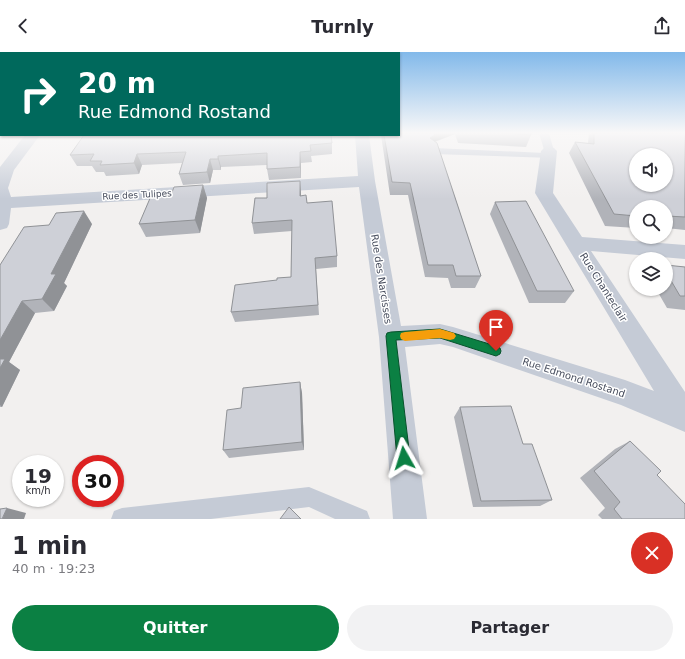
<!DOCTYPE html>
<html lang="fr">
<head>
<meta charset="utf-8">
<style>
	body { margin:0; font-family:"DejaVu Sans",sans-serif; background:#f2f2f3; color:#2b2b33; height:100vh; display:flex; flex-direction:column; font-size:15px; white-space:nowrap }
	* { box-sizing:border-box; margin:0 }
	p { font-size:13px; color:#7c7c81 }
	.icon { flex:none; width:22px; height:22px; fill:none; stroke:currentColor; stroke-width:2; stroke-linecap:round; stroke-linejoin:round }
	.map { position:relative; height:467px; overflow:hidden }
	.sheet { display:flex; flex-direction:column; background:#fff; flex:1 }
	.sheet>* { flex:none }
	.guide { position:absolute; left:0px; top:0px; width:400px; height:84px; box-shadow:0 1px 3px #0004; background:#00695c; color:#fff; overflow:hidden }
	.buttons { position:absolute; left:629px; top:96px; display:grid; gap:8px }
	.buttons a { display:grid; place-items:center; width:44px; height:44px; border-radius:50%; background:#fff; box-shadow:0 1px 3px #0004; font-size:20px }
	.speed { position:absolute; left:12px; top:403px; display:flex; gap:8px; font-size:20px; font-weight:700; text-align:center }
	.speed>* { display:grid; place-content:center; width:52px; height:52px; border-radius:50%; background:#fff; box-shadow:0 1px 3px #0004; line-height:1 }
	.speed small { font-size:10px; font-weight:400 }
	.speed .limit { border:6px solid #d22; background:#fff; color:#111 }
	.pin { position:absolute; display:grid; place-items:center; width:34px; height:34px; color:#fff; margin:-41px -17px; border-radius:50% 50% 50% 0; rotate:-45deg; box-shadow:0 0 4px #0007 }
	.pin .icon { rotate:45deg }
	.me { position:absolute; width:44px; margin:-22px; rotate:354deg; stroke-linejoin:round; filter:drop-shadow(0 0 3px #0008) }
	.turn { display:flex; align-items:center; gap:14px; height:84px; padding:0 12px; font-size:18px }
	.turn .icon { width:52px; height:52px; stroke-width:2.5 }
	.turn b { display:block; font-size:28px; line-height:34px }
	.round { display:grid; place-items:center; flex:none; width:42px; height:42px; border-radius:21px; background:#f2f2f3 }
	.headline { display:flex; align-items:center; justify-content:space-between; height:68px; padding:0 12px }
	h1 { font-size:24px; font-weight:700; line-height:30px }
	.cta { display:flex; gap:8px; margin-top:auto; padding:8px 12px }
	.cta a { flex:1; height:46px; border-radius:24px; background:#0b8043; color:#fff; font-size:16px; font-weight:700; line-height:46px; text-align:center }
	.cta a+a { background:#f2f2f3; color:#2b2b33 }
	header { display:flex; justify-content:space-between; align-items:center; height:52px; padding:0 12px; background:#fff; font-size:18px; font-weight:700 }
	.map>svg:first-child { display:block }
</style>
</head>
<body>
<header><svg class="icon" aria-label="back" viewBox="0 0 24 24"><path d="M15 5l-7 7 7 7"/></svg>Turnly<svg class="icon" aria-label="share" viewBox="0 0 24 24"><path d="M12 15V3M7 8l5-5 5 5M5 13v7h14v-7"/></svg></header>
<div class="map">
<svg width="685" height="467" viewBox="0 0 685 467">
	<rect width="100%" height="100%" fill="#f2f0ef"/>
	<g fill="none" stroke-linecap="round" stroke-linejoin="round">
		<g fill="#c5cbd6" fill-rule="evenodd">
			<polygon points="539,81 549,81 554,99 550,102 553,104 552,106 434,102 429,99 434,96 545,101"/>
			<polygon points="309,435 367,459 370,467 335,467 309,455 211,467 111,467 114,459 122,456"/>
		</g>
		<polygon fill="#c5cbd6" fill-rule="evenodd" points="25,83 40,83 14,118 8,136 11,145 358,124 355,83 369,83 375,129 401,274 440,272 453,275 625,328 654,339 535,141 541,99 544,96 549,94 554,96 557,99 553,141 582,185 685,193 685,207 591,199 685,340 685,380 621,353 453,295 440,292 405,295 427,467 393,467 379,285 359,135 11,156 9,172 7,176 0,178 0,115"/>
	</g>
	<g fill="#b1b3b9">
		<polygon points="399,81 531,81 531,83 526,95 458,91 455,82 435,90 481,224 475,236 451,236 448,226 425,225 408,143 390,143 381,83 399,83"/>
		<polygon points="589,81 685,81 685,178 666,176 666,155 636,155 636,176 605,174 569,101 575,90 588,91"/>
		<polygon points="332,91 332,102 311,104 312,110 301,111 301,126 269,128 267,117 267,113 221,115 221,118 213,118 210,131 183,133 179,122 182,111 142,113 139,122 106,124 104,120 96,120 92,114 77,114 70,103"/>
		<polygon points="203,133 207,146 200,181 146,185 139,172 171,143"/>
		<polygon points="301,140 301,144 307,151 337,204 337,215 316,217 319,263 235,270 231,260 277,228 291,225 292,179 254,182 252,171 267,146"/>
		<polygon points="495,150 574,239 565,251 529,251 490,162"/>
		<polygon points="92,172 64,231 67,234 54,259 35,261 9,310 20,318 2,355 0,355 0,213 49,173"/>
		<polygon points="666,213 685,215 685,258 667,256 656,237 666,237"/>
		<polygon points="300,330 302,341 304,398 229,406 223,398 241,356"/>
		<polygon points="460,355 552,448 540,454 473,455 454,365"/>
		<polygon points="630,389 657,423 685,467 602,467 598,463 605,456 580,426 615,397"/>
	</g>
	<g fill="#909296">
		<polygon points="433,81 455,81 455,82 433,90 430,86"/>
		<polygon points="300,100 301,111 301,126 300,115"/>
		<polygon points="137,102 142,113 139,122 134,111"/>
		<polygon points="218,104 221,115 221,118 218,107"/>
		<polygon points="210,107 213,118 210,131 207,120"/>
		<polygon points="300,129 301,140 301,155 300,144"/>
		<polygon points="203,133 207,146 200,181 195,168"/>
		<polygon points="84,159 92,172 64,231 67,234 54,259 42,247 51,222"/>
		<polygon points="22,249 35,261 9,310 20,318 2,355 0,353 0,288"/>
		<polygon points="300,330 302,341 304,398 302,390"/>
		<polygon points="7,456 26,461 24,467 2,467"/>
	</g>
	<g fill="#ced0d7" stroke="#909296" fill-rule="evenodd">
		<polygon points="399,81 434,81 435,83 430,86 437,91 481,224 456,224 453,213 428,213 410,131 392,130 384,83 399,83"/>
		<polygon points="504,81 531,81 531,83"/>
		<path d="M594 81H685V165L667 164 669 167 666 166V155H636V164L614 162 575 90 594 92ZM636 103H666V133H636Z"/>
		<polygon points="84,83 331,83 332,91 310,93 311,99 300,100 300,115 267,117 267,101 218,104 218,107 210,107 207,120 179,122 186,100 137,102 134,111 100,113 102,109 90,109 94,102 70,103"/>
		<polygon points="300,129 300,144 306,143 307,151 332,149 337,204 315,206 318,253 231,260 235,233 277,228 277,226 291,225 292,168 252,171 255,146 267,146 267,131"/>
		<polygon points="203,133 195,168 139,172 151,144 171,143 174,135"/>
		<polygon points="526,149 574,239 537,239 495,150"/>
		<polygon points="84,159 51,222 56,222 42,247 22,249 0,288 0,213 24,175 49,173 56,161"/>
		<polygon points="666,213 685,215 685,244 680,244 666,220"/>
		<polygon points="0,307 5,307 0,316"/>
		<polygon points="300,330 302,390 223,398 227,358 241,356 243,336"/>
		<polygon points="511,354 523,392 532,392 552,448 481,449 460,355"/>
		<polygon points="630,389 661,419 657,423 685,452 685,467 622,467 614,457 620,450 594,419"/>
		<polygon points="289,455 301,467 280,467"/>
		<polygon points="7,456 2,467 0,467 0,457"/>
	</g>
	<linearGradient id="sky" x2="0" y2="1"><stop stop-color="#82b9ea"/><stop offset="0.55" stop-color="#f9f8f8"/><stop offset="1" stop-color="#f9f8f8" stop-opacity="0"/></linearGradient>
	<rect width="685" height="147" fill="url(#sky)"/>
	<polygon fill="#0b8043" stroke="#07532c" points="440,277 496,294 500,296 501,299 500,302 496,304 440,286 396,288 410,406 408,411 404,413 399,411 397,406 386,284 387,281 391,280"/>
	<polygon fill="#f59e0b" points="440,277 454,281 456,284 454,287 450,288 440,286 405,289 401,287 400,284 401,281 405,280"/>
	<g text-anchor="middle" stroke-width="3" stroke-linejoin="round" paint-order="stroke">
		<g font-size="9" fill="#474d5d" stroke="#fff">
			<text transform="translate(137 143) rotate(-3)" y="3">Rue des Tulipes</text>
		</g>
		<g font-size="10" fill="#474d5d" stroke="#fff">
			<text transform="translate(382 227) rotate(81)" y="4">Rue des Narcisses</text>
			<text transform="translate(604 235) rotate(58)" y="4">Rue Chanteclair</text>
			<text transform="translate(574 325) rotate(18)" y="4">Rue Edmond Rostand</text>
		</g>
	</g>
</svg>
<div class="buttons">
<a><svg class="icon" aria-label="sound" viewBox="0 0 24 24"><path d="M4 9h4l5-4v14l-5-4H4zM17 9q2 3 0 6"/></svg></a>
<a><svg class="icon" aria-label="search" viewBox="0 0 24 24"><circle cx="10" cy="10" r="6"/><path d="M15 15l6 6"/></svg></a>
<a><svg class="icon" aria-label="layers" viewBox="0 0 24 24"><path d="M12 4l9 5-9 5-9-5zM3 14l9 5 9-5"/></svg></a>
</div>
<div class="speed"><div>19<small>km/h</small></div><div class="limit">30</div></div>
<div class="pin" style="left:496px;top:299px;background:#d93025"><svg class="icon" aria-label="arrive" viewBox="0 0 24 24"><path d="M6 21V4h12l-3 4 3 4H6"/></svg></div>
<svg class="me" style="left:404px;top:406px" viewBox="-20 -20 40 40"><path d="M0-17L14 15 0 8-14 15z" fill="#0b8043" stroke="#fff" stroke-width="4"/></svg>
<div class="guide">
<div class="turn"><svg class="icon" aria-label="right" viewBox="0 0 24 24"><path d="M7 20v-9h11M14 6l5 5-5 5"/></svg><div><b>20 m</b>Rue Edmond Rostand</div></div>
</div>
</div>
<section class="sheet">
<div class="headline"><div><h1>1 min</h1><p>40 m · 19:23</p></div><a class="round" style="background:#d93025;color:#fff"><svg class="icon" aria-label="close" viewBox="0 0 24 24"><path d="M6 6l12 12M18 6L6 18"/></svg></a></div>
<div class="cta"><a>Quitter</a><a>Partager</a></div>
</section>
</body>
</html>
